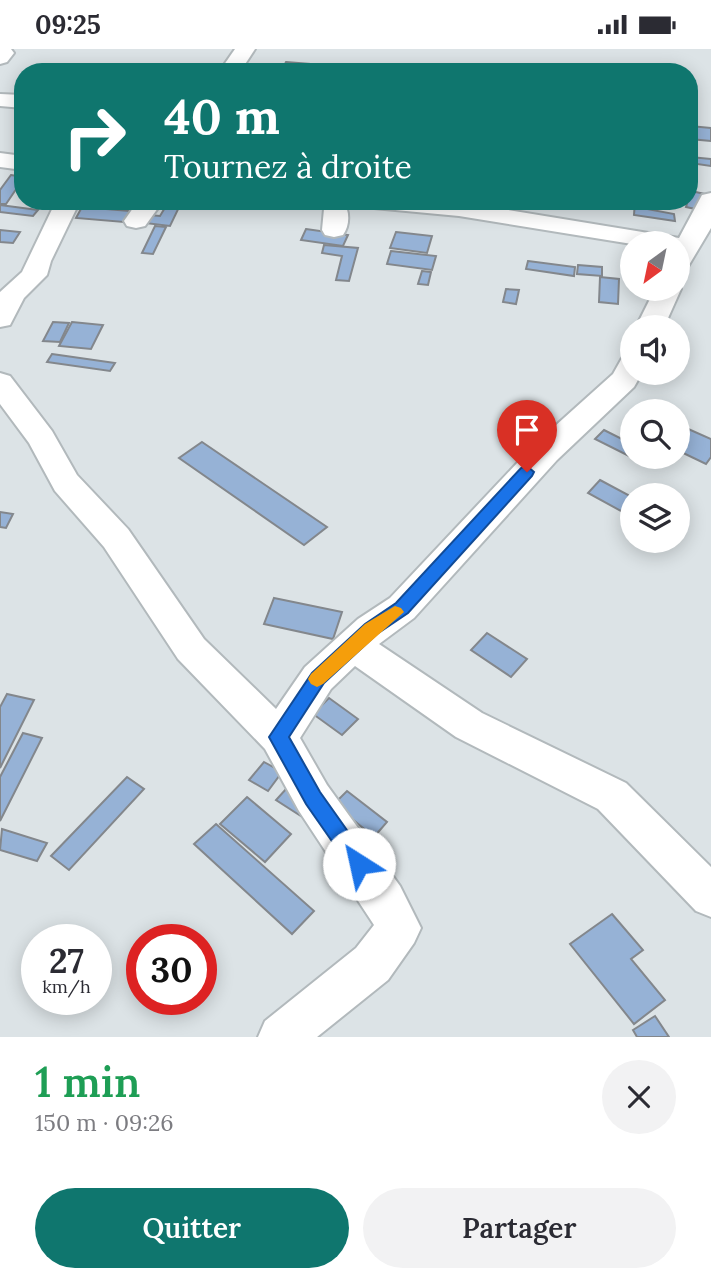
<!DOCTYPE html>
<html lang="fr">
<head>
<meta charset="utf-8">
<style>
	body { margin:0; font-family:Lora,serif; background:#f2f2f3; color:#2b2b33; height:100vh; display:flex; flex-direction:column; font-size:26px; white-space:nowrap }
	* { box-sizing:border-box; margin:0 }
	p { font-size:23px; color:#7c7c81 }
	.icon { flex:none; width:38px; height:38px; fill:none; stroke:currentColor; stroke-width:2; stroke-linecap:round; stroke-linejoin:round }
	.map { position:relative; height:988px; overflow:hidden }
	.side { display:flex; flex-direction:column; background:#fff; flex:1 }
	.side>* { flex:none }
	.hud { position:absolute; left:14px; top:14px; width:684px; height:147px; border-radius:28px; box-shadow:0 4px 18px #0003; background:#0f766e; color:#fff; overflow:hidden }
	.needle { width:46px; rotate:213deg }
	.fabs { position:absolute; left:620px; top:182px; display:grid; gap:14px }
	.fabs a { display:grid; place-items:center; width:70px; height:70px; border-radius:50%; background:#fff; box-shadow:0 4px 18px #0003; font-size:35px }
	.speed { position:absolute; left:21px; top:875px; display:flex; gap:14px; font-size:35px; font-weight:700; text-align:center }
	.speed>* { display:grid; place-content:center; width:91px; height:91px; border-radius:50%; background:#fff; box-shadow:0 4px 18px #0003; line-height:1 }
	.speed small { font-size:18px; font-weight:400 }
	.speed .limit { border:10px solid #d22; background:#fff; color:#111 }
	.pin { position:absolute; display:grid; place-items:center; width:60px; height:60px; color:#fff; margin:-72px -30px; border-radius:50% 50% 50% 0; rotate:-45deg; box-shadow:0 0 7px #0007 }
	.pin .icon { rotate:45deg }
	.me { position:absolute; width:77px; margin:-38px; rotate:325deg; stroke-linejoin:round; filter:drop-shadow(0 0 5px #0008) }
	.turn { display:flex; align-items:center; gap:24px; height:147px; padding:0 35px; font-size:32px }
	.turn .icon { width:91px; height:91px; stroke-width:2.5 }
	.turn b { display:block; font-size:49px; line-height:60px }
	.round { display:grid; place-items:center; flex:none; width:74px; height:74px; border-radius:37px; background:#f2f2f3 }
	.summary { display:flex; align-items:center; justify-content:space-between; height:119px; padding:0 35px }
	h1 { font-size:42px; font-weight:600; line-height:52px; color:#1e9e55 }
	.primary-button { display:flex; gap:14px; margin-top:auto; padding:14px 35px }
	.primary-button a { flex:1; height:80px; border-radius:42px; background:#0f766e; color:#fff; font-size:28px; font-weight:600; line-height:80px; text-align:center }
	.primary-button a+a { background:#f2f2f3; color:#2b2b33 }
	.status { display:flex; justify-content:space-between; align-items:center; height:49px; padding:0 35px; background:#fff; direction:ltr }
	.status svg { height:19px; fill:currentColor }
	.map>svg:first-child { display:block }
</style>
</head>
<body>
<div class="status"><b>09:25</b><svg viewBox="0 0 49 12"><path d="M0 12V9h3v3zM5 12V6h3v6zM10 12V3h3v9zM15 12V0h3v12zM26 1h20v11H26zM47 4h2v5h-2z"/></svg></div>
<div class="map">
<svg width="711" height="988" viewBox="0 0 711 988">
	<rect width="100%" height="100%" fill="#dce3e6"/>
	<g fill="#96b2d6" stroke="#83878c" stroke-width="2">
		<polygon points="286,13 322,16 319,23 282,21"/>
		<polygon points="690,77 711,79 711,92 690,90"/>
		<polygon points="690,108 711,110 711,117 690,114"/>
		<polygon points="11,126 23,128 23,130 6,155 0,155 0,141"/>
		<polygon points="691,142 705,145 700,161 686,158"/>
		<polygon points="169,152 182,152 170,177 145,174 149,166 160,167"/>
		<polygon points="635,152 648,152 647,160 674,165 675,172 634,166"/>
		<polygon points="0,156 38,161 33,167 0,163"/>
		<polygon points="82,158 130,162 124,173 76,169"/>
		<polygon points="155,177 166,178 153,205 142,204"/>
		<polygon points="306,180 348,186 343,197 301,191"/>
		<polygon points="0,181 20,183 13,194 0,193"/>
		<polygon points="396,183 432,187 427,204 390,199"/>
		<polygon points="324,196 358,199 349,232 336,231 342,207 322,204"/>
		<polygon points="391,202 436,207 432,221 387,215"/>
		<polygon points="528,212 575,218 574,227 526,220"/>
		<polygon points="578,216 602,218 602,227 577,225"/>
		<polygon points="422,222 431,223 428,236 418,235"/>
		<polygon points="600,228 619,230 618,255 599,253"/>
		<polygon points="506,240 519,241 516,255 503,253"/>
		<polygon points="53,273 69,274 60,293 43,292"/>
		<polygon points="72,273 103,276 91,300 59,297"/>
		<polygon points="52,305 115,314 110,322 47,313"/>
		<polygon points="686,379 711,390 711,408 706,415 677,401 677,390"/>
		<polygon points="604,381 632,395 632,408 643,408 639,412 595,390"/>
		<polygon points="202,393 327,478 304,496 179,409"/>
		<polygon points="600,431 632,448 632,468 588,444"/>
		<polygon points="0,463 13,465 6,479 0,478"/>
		<polygon points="274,549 342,563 333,590 264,575"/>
		<polygon points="487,584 527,610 511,628 471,601"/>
		<polygon points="7,645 34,651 0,719 0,658"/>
		<polygon points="329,649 358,670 342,686 313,665"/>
		<polygon points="23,684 42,689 0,772 0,728"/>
		<polygon points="264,713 282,723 268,742 249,731"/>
		<polygon points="127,728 144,740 69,821 51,807"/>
		<polygon points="287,739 307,771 276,751"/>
		<polygon points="347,742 387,773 374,788 334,755"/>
		<polygon points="247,748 291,785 265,813 220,775"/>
		<polygon points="216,775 314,862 292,885 194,795"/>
		<polygon points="2,780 47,794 37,812 0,801"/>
		<polygon points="612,865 643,901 631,910 665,951 634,975 570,895"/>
		<polygon points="655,967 669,988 637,988 633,981"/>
	</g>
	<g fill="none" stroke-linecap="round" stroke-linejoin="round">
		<defs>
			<g id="minor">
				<polygon points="0,0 11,0 14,4 7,13 0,15"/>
				<polygon points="235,0 255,0 240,23 219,23"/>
				<polygon points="0,45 23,46 23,59 0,57"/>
				<polygon points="0,104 23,107 23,121 0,118"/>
				<polygon points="711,144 711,179 686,221 677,224 677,194 632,195 459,167 374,159 365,157 362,152 459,153 679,189 702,146"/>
				<polygon points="56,152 80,152 51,212 47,226 24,249 10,276 0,278 0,243 22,223"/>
				<polygon points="138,152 163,152 145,177 136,179 127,177 124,172"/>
				<path d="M319 152H343C350 162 350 176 343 186L334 188 325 186 322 181 324 160Z"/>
				<polygon points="677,234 681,240 664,278 636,278 655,240 677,240"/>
				<polygon points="632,307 632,324 642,324 634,338 557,411 414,569 379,595 482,664 626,734 711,818 711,868 696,862 598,760 456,688 355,617 331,640 300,689 327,736 400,837 421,879 414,894 388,931 317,988 258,988 265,972 356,899 374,876 299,762 265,700 178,610 104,498 55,442 29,394 0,355 0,324 10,327 52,382 77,426 128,480 204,590 276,660 305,618 358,570 390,549 535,395 613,325 622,309"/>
			</g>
		</defs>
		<use href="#minor" stroke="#b2b9bc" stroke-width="4"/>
		<use href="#minor" fill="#fff" fill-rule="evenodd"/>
	</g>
	<polygon fill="#1a73e8" stroke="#114b97" stroke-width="2" points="527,417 534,423 532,427 408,564 377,585 324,634 289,688 320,743 366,808 369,815 366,821 359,824 352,821 306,755 269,688 312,624 365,575 396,554 521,419"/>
	<polygon fill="#f59e0b" points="395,557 401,559 404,563 323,635 317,638 311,635 308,630 311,625 365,575"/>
</svg>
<div class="fabs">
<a><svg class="needle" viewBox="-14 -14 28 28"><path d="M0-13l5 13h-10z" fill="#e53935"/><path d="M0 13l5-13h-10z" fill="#7c7c81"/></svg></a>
<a><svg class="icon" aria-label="sound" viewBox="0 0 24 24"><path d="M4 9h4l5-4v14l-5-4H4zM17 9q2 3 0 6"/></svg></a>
<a><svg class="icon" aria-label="search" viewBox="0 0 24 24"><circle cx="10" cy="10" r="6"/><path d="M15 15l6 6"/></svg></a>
<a><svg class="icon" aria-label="layers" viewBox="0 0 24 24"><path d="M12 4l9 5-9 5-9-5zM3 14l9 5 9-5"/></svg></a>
</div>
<div class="speed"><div>27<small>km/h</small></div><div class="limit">30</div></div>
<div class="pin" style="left:527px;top:423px;background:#d93025"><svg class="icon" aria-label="arrive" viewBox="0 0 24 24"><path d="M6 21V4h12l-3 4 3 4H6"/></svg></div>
<svg class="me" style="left:359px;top:815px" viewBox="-20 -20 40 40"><circle r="19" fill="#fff"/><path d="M0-13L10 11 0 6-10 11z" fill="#1a73e8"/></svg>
<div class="hud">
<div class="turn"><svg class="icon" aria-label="right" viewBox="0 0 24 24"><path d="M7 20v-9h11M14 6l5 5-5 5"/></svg><div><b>40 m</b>Tournez à droite</div></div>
</div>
</div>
<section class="side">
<div class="summary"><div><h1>1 min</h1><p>150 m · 09:26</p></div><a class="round"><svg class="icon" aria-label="close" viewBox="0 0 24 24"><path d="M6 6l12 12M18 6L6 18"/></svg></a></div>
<div class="primary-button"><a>Quitter</a><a>Partager</a></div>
</section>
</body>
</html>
